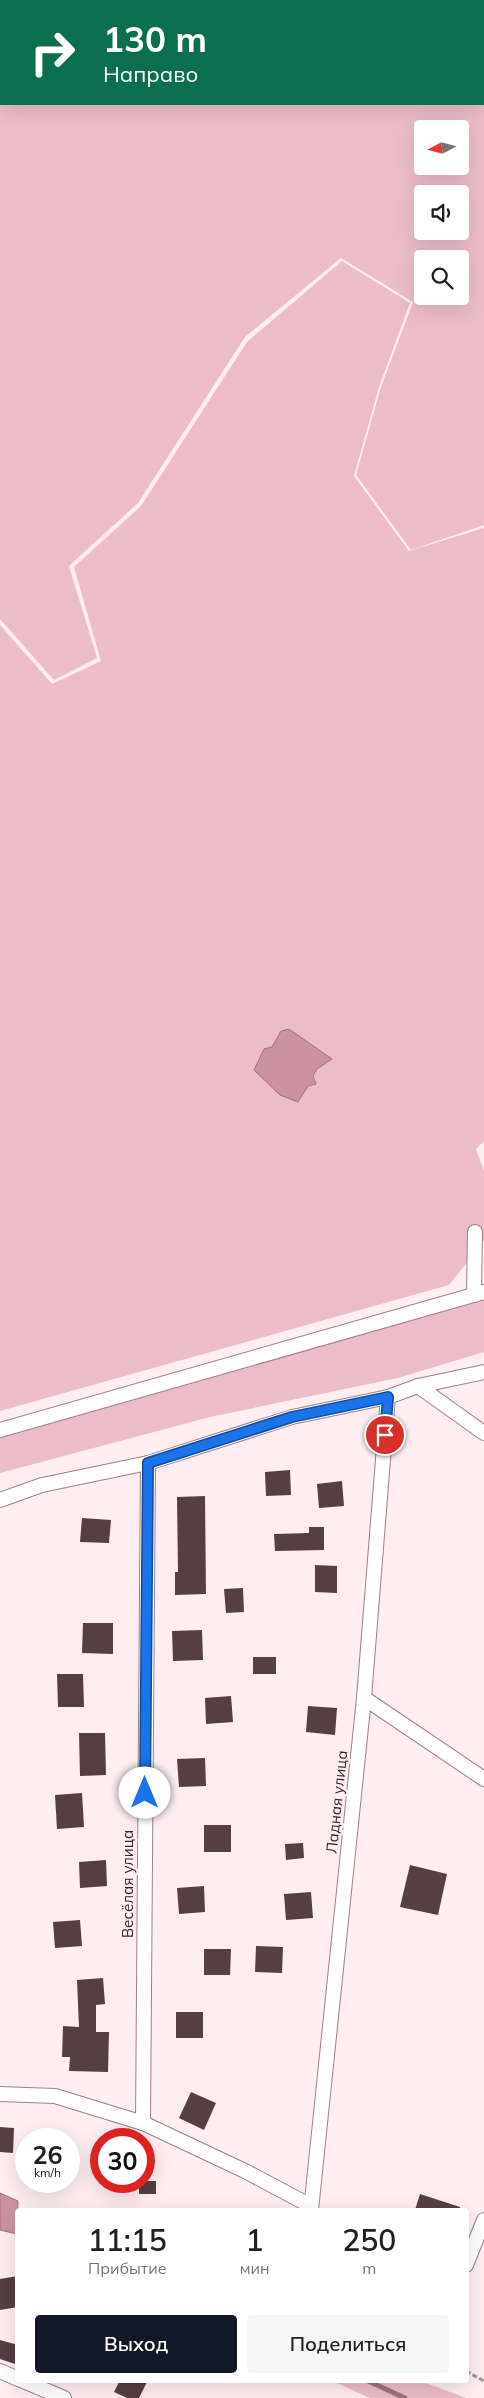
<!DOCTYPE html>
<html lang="ru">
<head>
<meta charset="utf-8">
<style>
	body { margin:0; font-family:Mulish,sans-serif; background:#f6f6f6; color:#202124; height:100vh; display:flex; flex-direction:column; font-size:19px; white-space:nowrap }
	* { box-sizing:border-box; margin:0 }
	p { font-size:16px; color:#757577 }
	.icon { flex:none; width:28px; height:28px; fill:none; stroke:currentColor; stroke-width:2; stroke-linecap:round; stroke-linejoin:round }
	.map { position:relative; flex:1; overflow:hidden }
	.side { position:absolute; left:15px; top:2208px; width:454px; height:175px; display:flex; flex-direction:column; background:#fff; border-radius:5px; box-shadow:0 5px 20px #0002 }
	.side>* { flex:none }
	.guide { position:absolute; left:0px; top:0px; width:485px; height:105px; box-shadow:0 5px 20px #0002; background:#0b6e4f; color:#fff; overflow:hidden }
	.needle { width:32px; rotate:263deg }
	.tools { position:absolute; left:414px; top:120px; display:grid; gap:10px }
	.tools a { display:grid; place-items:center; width:55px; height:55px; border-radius:5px; background:#fff; box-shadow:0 5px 20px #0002; font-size:25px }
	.speed { position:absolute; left:15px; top:2128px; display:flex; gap:10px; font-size:25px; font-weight:700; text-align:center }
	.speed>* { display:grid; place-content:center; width:65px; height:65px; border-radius:50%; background:#fff; box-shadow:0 5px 20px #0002; line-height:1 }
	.speed small { font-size:12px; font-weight:400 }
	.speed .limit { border:8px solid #d22; background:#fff; color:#111 }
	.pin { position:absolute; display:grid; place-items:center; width:42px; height:42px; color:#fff; margin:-21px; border:2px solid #fff; border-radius:50%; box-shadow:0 1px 5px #0007 }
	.me { position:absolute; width:55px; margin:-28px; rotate:0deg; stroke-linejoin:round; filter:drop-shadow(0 0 4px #0008) }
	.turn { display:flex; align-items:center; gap:18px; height:105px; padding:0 20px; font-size:22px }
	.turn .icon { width:65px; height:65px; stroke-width:2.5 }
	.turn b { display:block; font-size:35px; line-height:42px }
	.eta { display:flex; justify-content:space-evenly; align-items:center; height:85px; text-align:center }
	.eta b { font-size:30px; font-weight:600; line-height:35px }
	.cta { display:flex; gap:10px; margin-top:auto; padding:10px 20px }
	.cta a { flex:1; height:58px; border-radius:5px; background:#111827; color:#fff; font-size:20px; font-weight:600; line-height:58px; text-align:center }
	.cta a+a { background:#f6f6f6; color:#202124 }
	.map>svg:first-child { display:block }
</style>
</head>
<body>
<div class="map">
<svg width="484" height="2398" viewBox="0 0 484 2398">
	<rect width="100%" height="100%" fill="#feedf1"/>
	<g fill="#ecbdc9" fill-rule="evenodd">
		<path d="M0 0H484V525L411 550 356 475 381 387 413 302 341 258 245 337 138 503 69 566 97 658 54 680 0 619ZM1 1H484V104H1ZM422 129H460V166H422ZM422 194H460V231H422ZM422 259H460V296H422Z"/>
		<polygon points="342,261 410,303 379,387 354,476 409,551 484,528 484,1141 476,1149 484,1171 484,1241 449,1285 0,1411 0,625 52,684 101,661 74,567 141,506 247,342"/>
		<polygon points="484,1300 484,1352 398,1378 210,1417 0,1473 0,1435"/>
		<polygon points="330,2380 418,2380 466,2398 370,2398"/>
	</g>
	<g fill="#cd92a1" stroke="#9e727d">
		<polygon points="289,1029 332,1059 317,1069 313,1076 316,1084 308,1086 298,1102 280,1095 254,1070 264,1049 272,1047 281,1031"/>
		<polygon points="0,2193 18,2201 17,2234 0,2230"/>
	</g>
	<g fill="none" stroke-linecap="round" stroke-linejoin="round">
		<polyline stroke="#9e727d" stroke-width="5" points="366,2380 405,2398"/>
	</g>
	<g fill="#553e44">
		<polygon points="290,1470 291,1495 266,1496 265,1472"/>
		<polygon points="342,1481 344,1506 319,1508 317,1484"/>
		<polygon points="205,1496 206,1594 175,1595 175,1572 178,1572 177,1497"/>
		<polygon points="82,1518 111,1520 109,1543 80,1542"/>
		<polygon points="309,1527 324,1527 324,1550 275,1551 274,1534 309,1533"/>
		<polygon points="315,1565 337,1566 337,1593 315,1592"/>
		<polygon points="243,1588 244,1612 226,1613 224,1589"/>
		<polygon points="83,1623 113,1623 113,1654 82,1653"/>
		<polygon points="202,1630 203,1660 173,1661 172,1631"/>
		<rect x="253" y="1657" width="23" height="17"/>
		<polygon points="57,1674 83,1674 84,1707 58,1707"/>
		<polygon points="231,1696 233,1722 206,1724 205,1698"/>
		<polygon points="308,1706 337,1708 335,1735 306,1732"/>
		<polygon points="79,1733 105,1733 106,1775 80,1776"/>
		<polygon points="205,1758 206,1786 179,1787 177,1759"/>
		<polygon points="82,1793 84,1827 57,1829 55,1795"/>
		<rect x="204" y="1825" width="27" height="27"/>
		<polygon points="303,1843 304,1858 286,1860 285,1844"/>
		<polygon points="106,1860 107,1886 80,1888 79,1862"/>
		<polygon points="410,1865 447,1874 438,1915 400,1907"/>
		<polygon points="204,1886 205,1912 179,1914 177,1888"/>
		<polygon points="311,1892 313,1918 286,1920 284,1894"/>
		<polygon points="80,1920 82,1946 55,1948 53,1922"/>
		<polygon points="256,1946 283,1947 282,1973 255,1972"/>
		<polygon points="204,1949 231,1949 230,1975 204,1975"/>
		<polygon points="103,1978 105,2004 96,2005 96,2032 109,2032 108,2072 69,2071 70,2057 62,2057 63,2026 79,2027 77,1980"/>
		<rect x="176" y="2012" width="27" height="26"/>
		<polygon points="191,2092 216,2103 204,2130 179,2118"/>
		<polygon points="0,2127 14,2128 13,2153 0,2152"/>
		<rect x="139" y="2181" width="17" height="13"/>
		<polygon points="420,2194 460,2207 460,2210 415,2210"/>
		<polygon points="18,2276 18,2307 0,2310 0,2279"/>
		<polygon points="0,2340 18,2345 18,2365 0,2359"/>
		<polygon points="120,2380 148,2380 139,2398 127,2398 114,2392"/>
	</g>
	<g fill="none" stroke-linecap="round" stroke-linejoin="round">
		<defs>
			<g id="street">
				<polyline points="474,1295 475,1232"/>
				<polyline points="418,1386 484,1433"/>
				<polyline points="0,1430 484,1292"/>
				<polyline points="0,1500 42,1485 148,1463 292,1417 388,1397 418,1386 484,1372"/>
				<polyline points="364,1698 484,1779"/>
				<polyline points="0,2094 55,2096 143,2123 148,1463"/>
				<polyline points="143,2123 245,2171 311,2206"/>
				<polyline points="311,2210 364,1698 388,1397"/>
				<polyline points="466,2265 484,2220"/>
				<polyline points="0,2371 18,2379"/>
				<polyline points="21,2380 64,2398"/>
			</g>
		</defs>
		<use href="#street" stroke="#9b8187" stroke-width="16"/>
		<polyline stroke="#9f9194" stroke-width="3" stroke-dasharray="5 2.5" stroke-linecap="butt" points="466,2371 484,2381"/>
		<use href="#street" stroke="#fff" stroke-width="14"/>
	</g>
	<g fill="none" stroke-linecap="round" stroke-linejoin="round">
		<defs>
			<polyline id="route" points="145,1793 148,1463 292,1417 388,1397 385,1435"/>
		</defs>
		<use href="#route" stroke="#114b97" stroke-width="12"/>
		<use href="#route" stroke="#1a73e8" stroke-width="9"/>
	</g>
	<g text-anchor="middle" stroke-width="5" stroke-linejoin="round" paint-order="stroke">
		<g font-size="15" fill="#302628" stroke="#feedf1">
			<text transform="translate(337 1802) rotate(-84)" y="5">Ладная улица</text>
			<text transform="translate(128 1884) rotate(-90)" y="5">Весёлая улица</text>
		</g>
	</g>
</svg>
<div class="tools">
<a><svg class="needle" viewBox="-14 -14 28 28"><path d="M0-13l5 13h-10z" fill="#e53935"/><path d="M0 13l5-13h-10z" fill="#757577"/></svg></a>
<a><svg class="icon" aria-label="sound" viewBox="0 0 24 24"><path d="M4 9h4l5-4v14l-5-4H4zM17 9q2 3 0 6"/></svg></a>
<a><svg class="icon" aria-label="search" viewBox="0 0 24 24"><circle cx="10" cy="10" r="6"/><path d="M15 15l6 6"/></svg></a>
</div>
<div class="speed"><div>26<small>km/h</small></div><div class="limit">30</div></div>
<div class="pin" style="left:385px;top:1435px;background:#d93025"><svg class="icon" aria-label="arrive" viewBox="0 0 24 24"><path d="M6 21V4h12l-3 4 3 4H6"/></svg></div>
<svg class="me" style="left:145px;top:1793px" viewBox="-20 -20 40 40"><circle r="19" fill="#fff"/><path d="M0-13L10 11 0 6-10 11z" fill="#1a73e8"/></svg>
<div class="guide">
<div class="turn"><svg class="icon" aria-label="right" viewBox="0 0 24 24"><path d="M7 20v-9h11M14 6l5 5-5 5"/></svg><div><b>130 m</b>Направо</div></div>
</div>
<section class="side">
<div class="eta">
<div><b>11:15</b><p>Прибытие</p></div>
<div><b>1</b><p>мин</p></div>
<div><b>250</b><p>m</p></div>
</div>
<div class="cta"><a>Выход</a><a>Поделиться</a></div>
</section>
</div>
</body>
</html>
